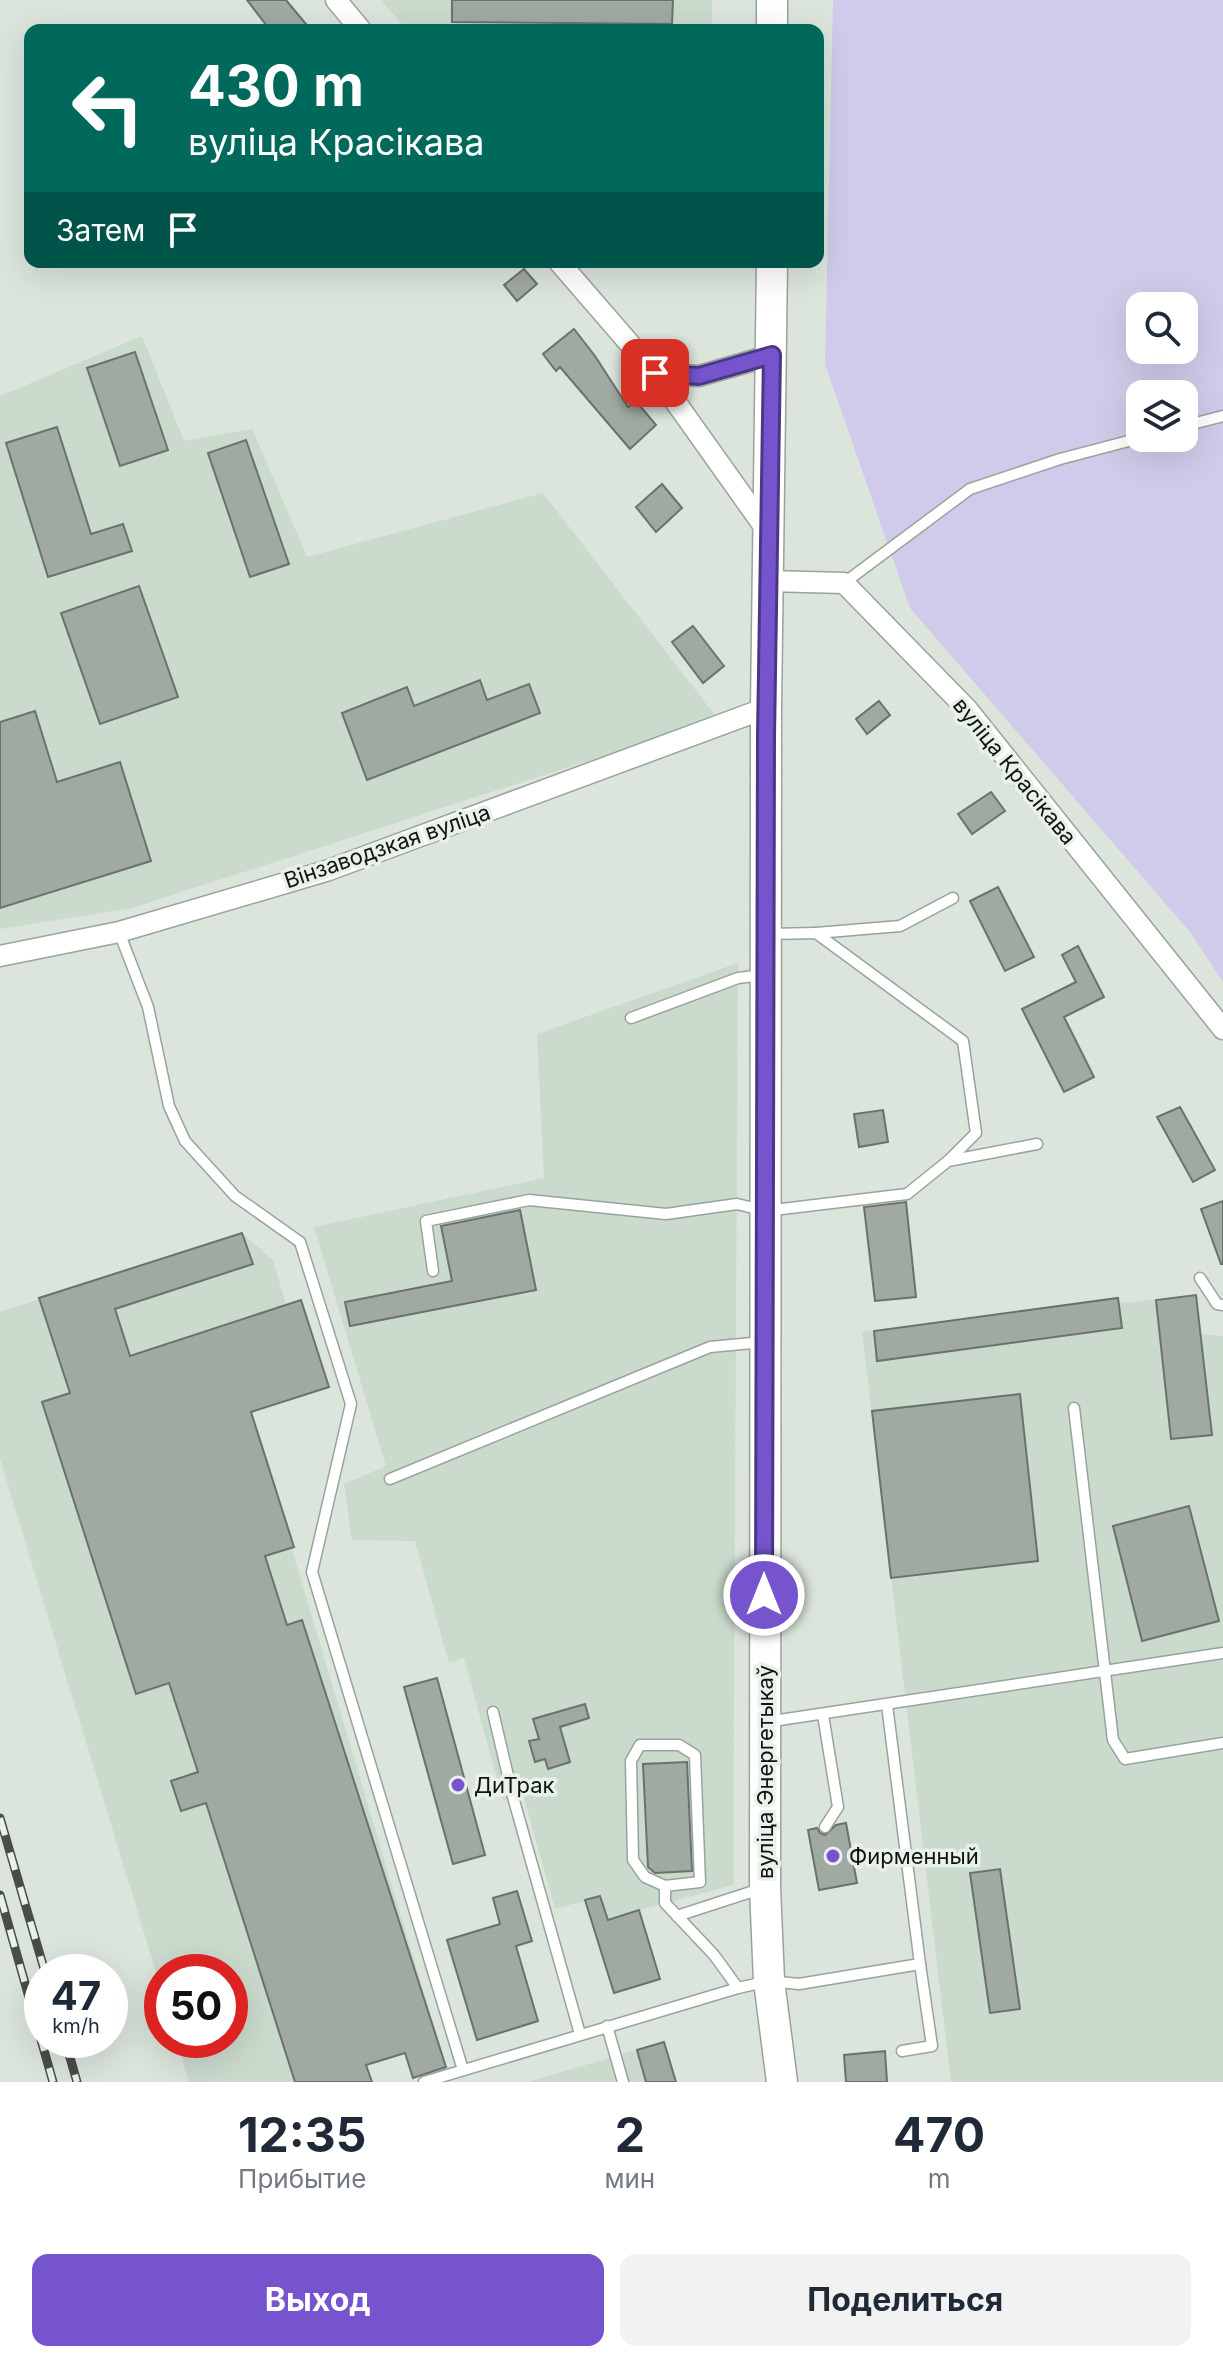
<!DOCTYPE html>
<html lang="ru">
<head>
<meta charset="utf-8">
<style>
	body { margin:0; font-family:Inter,sans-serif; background:#f2f2f3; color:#1f2937; height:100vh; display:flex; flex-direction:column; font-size:30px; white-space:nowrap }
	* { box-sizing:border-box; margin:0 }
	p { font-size:26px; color:#747a83 }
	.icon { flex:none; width:44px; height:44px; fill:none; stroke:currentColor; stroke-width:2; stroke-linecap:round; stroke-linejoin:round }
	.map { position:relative; height:2082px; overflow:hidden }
	.drawer { display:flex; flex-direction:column; background:#fff; flex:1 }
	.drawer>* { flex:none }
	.banner { position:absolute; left:24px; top:24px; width:800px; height:244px; border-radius:16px; box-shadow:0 8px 32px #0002; background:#00695c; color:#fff; overflow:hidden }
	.controls { position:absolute; left:1126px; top:292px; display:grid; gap:16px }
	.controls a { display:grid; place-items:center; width:72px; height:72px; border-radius:16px; background:#fff; box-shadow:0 8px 32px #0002; font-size:40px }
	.speed { position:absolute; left:24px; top:1954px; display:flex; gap:16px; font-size:40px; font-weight:700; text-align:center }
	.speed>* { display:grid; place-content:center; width:104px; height:104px; border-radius:50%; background:#fff; box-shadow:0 8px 32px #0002; line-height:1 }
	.speed small { font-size:20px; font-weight:400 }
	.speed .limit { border:12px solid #d22; background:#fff; color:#111 }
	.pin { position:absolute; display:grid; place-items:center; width:68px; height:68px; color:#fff; margin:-34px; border-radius:16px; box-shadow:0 4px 12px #0006 }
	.me { position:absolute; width:88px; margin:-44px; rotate:0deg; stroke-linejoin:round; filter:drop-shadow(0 0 6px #0008) }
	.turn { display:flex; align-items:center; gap:28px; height:168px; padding:0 32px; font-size:36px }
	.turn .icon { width:104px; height:104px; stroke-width:2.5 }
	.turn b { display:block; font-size:56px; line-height:68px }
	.then { display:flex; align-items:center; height:76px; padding:0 32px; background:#0003; gap:16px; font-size:30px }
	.eta { display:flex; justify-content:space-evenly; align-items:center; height:136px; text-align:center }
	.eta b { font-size:48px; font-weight:700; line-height:56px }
	.button { display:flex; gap:16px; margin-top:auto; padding:16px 32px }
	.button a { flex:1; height:92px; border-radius:16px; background:#7554cd; color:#fff; font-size:32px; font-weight:700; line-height:92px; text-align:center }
	.button a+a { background:#f2f2f3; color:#1f2937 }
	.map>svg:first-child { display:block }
</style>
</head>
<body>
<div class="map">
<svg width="1223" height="2082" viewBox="0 0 1223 2082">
	<rect width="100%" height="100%" fill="#dbe5dc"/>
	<g fill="#cadacd">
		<polygon points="381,0 712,0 712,30 407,30"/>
		<polygon points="142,336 184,441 252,429 307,557 543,493 718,719 132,908 0,929 0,396"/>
		<polygon points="738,963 733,1885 639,1910 660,1979 614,1993 585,1901 555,1909 523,1794 503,1801 464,1658 449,1663 415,1541 352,1540 344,1484 386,1466 314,1227 544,1178 537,1034"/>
		<polygon points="242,1233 273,1260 286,1305 301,1300 329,1387 251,1412 446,2067 413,2078 405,2053 367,2065 371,2082 189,2082 177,2040 230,2040 230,1972 162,1972 162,1992 0,1459 0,1312"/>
		<polygon points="1196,1295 1200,1334 1223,1336 1223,2082 951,2082 862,1331"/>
		<polygon points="664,2042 676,2082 527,2082"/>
	</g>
	<path fill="#d0cbea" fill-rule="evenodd" d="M833 0H1223V982L1190 932 910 608 825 364ZM1140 306H1184V350H1140ZM1140 394H1184V438H1140Z"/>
	<g fill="#a0a9a2" stroke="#6a736b" stroke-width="2">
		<polygon points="247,0 286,0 311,30 270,30"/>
		<polygon points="452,0 673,0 672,24 452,22"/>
		<polygon points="524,269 537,284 517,301 504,285"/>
		<polygon points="574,329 595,356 628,407 636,401 656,425 630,449 560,367 556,371 543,354"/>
		<polygon points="135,352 168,450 120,466 87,368"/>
		<polygon points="57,427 91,534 123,524 132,551 48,577 6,443"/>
		<polygon points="246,440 289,564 250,577 208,453"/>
		<polygon points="662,484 682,508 656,532 636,507"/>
		<polygon points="139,586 178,697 100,724 61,613"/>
		<polygon points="693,626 724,666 703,683 672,642"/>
		<polygon points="480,680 487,700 529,684 540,713 367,780 342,713 407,687 414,706"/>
		<polygon points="879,701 890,715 867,734 856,719"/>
		<polygon points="35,711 57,782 120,762 151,861 0,908 0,722"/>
		<polygon points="991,792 1005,811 972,834 958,814"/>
		<polygon points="998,887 1034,957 1005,971 970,901"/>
		<polygon points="1078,946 1104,997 1064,1017 1094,1077 1064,1092 1022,1009 1076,982 1062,955"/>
		<polygon points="1180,1107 1215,1170 1193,1182 1157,1117"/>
		<polygon points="883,1110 888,1142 859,1147 854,1114"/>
		<polygon points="1223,1201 1223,1264 1221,1264 1201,1209"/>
		<polygon points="906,1202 916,1297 875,1301 864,1207"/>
		<polygon points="520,1210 536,1290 350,1326 345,1302 452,1281 441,1226"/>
		<polygon points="242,1233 253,1264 115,1309 130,1356 301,1300 329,1387 251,1412 294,1547 265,1556 287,1625 302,1620 446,2067 413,2078 405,2053 366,2065 372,2082 295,2082 206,1803 181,1811 171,1781 198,1772 169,1683 136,1694 42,1402 70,1393 39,1298"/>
		<polygon points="1196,1295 1212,1435 1171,1439 1156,1300"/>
		<polygon points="1118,1298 1122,1328 877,1361 874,1331"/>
		<polygon points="1020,1394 1038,1561 891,1578 872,1411"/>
		<polygon points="1189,1506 1219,1621 1142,1641 1113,1526"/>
		<polygon points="437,1678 485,1855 453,1864 404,1687"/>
		<polygon points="585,1704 589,1718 560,1727 570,1762 548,1769 545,1759 535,1762 529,1741 539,1739 533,1719"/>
		<polygon points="687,1762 692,1871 655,1873 648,1867 643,1764"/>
		<polygon points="846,1823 857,1883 819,1890 808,1830 817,1828 820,1833 825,1835 836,1825"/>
		<polygon points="1000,1869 1020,2009 990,2013 970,1873"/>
		<polygon points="517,1891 532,1941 516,1946 538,2021 477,2040 447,1940 500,1924 493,1898"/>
		<polygon points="600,1896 608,1920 639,1910 660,1979 614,1993 585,1900"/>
		<polygon points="664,2042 676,2082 646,2082 637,2050"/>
		<polygon points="885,2051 887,2082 846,2082 844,2055"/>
	</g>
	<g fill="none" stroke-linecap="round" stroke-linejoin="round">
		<defs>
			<g id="lane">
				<polyline points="1184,426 1223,416"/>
				<polyline points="844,583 970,489 1060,459 1140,438"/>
				<polyline points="119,932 148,1007 169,1106 185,1141 235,1196 300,1242 351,1404 312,1572 463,2070"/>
				<polyline points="816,933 900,926 953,898"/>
				<polyline points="769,934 816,933 963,1041 976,1133 950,1159"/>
				<polyline points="631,1018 738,978 763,975"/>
				<polyline points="433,1271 426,1221 529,1200 666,1214 737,1204 765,1211 907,1194 948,1161 1037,1144"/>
				<polyline points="1200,1278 1217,1304 1223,1305"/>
				<polyline points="1074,1408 1113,1740 1125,1759 1223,1743"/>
				<polyline points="390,1479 710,1347 763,1342"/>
				<polyline points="493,1712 513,1797 580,2034"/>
				<polyline points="823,1715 838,1807 825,1827"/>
				<polyline points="766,1722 1223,1653"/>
				<polyline points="665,1886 645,1877 633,1860 631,1761 640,1745 679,1745 695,1755 700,1882 665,1886 665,1903 714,1955 738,1988"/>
				<polyline points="677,1916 763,1888"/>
				<polyline points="607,2026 623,2082"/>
				<polyline points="902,2051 932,2046 920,1964"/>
				<polyline points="424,2082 738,1988 769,1981 799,1984 920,1964 887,1705"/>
			</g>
			<g id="street">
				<polyline points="336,0 361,30"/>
				<polyline points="559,262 655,373 768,532"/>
				<polyline points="655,373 699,376 772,355"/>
				<polyline points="768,581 844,583 967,709 1223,1029"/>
				<polyline points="0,956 119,932 326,871 766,708"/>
			</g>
			<g id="secondary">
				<polyline points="772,30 772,0"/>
				<polyline points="772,262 766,708 765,1888 769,1981 782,2082"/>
			</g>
		</defs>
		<use href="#lane" stroke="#99a39b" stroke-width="13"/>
		<use href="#street" stroke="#99a39b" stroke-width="23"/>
		<use href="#secondary" stroke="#99a39b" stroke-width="33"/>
		<use href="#lane" stroke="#fff" stroke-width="10"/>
		<use href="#street" stroke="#fff" stroke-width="20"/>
		<use href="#secondary" stroke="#fff" stroke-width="30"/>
		<defs>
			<g id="rail">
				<polyline points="0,1818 45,1972"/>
				<polyline points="0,1895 53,2082"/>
				<polyline points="65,2040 77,2082"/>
			</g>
		</defs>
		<use href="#rail" stroke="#484d48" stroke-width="9"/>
		<use href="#rail" stroke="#e8f2ea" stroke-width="6" stroke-dasharray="18" stroke-linecap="butt"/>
	</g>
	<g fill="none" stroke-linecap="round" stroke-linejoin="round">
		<defs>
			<polyline id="route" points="655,373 699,376 772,355 766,736 764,1595"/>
		</defs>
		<use href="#route" stroke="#4c3785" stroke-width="20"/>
		<use href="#route" stroke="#7554cd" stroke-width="14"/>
	</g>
	<g fill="#7554cd" stroke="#e8f2ea" stroke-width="3">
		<circle cx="458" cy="1785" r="8"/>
		<circle cx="833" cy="1856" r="8"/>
	</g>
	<g text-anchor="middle" stroke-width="7" stroke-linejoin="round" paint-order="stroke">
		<g font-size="22" fill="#111411" stroke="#e8f2ea">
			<text transform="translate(1015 771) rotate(51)" y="8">вуліца Красікава</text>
			<text transform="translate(387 846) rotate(-19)" y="8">Вінзаводзкая вуліца</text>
			<text transform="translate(765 1772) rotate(-90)" y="8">вуліца Энергетыкаў</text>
		</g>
		<g font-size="22" fill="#111411" stroke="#e8f2ea" text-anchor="start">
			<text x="474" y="1793">ДиТрак</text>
			<text x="849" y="1864">Фирменный</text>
		</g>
	</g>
</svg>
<div class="controls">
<a><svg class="icon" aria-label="search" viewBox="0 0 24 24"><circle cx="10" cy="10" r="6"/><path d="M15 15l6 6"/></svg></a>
<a><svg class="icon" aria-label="layers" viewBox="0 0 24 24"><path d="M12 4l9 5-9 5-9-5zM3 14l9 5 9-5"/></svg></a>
</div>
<div class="speed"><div>47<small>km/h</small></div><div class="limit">50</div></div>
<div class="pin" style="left:655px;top:373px;background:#d93025"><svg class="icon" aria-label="arrive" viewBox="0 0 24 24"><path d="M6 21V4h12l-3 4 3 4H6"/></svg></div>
<svg class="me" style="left:764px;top:1595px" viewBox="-20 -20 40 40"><circle r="17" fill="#7554cd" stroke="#fff" stroke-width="3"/><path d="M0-11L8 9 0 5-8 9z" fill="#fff"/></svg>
<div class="banner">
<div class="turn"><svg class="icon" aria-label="left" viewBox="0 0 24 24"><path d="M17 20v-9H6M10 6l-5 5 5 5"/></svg><div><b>430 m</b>вуліца Красікава</div></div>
<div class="then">Затем<svg class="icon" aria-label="arrive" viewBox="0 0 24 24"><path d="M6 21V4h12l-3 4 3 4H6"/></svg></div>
</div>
</div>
<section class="drawer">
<div class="eta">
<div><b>12:35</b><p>Прибытие</p></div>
<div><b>2</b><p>мин</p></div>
<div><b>470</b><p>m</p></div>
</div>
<div class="button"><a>Выход</a><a>Поделиться</a></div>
</section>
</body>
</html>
